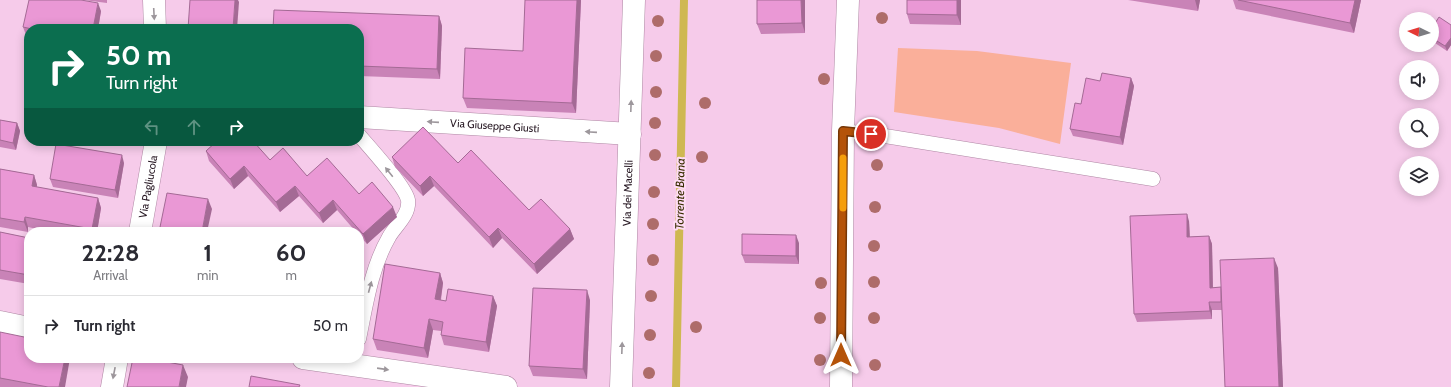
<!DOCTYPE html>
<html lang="en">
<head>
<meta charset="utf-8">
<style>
	body { margin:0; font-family:Cabin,sans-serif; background:#f2f2f3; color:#2b2b33; height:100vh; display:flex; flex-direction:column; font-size:15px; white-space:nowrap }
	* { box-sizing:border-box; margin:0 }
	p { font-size:13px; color:#7c7c81 }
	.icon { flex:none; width:22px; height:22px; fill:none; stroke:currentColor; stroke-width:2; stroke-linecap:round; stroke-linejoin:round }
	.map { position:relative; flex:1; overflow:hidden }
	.sheet { position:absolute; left:24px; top:227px; width:340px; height:136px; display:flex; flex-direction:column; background:#fff; border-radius:16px; box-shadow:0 2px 10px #0003 }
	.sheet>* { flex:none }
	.hud { position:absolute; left:24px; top:24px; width:340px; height:122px; border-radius:16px; box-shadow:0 2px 10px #0003; background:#0b6e4f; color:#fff; overflow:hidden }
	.needle { width:26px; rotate:275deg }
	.fabs { position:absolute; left:1399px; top:12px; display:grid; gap:8px }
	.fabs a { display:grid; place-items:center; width:40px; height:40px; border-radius:50%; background:#fff; box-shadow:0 2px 10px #0003; font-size:20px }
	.pin { position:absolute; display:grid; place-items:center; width:34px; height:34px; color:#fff; margin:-17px; border:2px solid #fff; border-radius:50%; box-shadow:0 1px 4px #0007 }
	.me { position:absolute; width:44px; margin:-22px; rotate:0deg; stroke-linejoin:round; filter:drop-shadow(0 0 3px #0008) }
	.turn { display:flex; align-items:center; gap:14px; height:84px; padding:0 16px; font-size:18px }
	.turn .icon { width:52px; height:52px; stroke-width:2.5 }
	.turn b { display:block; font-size:28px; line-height:34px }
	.lanes { display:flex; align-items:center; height:38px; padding:0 16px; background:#0003; justify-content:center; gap:20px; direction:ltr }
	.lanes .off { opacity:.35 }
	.eta { display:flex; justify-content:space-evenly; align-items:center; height:68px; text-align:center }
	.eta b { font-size:24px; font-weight:700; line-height:28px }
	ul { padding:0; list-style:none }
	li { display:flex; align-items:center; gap:12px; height:60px; padding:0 16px; border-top:1px solid #e1e1e2 }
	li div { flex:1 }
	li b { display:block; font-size:15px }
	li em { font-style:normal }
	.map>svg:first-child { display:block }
</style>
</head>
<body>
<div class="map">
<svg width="1451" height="387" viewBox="0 0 1451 387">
	<rect width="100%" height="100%" fill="#f6cbea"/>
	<polygon fill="#faaf9a" points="898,48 977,51 1071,63 1060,144 999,128 894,112"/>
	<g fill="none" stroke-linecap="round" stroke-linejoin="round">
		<polyline stroke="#cfb852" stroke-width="8" points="676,387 684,0"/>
		<defs>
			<g id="service">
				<polyline points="843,131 885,136 1153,179"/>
				<path d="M359 135C370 148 405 186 408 200 410 215 395 226 389 237 371 268 366 305 359 339"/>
			</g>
			<g id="minor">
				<polyline points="154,0 155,29"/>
				<path id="s1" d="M359 117 630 134"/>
				<path id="s2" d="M140 232 156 141"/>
				<polyline points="0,322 29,328"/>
				<polyline points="303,358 506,387"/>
				<polyline points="112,387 117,358"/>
				<path id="s3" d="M621 387 634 0"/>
			</g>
			<polyline id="tertiary" points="841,387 843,131 848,0"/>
		</defs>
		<use href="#service" stroke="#ae87a3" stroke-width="15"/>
		<use href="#minor" stroke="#ae87a3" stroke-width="23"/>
		<use href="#tertiary" stroke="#ae87a3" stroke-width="23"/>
		<use href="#service" stroke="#fff" stroke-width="14"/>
		<use href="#minor" stroke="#fff" stroke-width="22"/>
		<use href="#tertiary" stroke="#fff" stroke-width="22"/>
	</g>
	<g fill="#ae6c6a">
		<circle cx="882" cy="18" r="6"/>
		<circle cx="658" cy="21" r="6"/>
		<circle cx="656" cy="56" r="6"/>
		<circle cx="824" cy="79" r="6"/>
		<circle cx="656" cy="92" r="6"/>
		<circle cx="705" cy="103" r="6"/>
		<circle cx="655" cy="123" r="6"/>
		<circle cx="655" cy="155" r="6"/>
		<circle cx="702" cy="157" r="6"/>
		<circle cx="877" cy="165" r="6"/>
		<circle cx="654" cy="192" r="6"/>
		<circle cx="875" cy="207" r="6"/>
		<circle cx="653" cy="224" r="6"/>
		<circle cx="874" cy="246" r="6"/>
		<circle cx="653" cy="260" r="6"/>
		<circle cx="874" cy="282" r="6"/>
		<circle cx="821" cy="283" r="6"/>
		<circle cx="651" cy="296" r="6"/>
		<circle cx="820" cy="318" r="6"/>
		<circle cx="874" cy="318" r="6"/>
		<circle cx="696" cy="327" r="6"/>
		<circle cx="650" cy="335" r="6"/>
		<circle cx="820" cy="360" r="6"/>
		<circle cx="875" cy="365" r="6"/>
		<circle cx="649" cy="373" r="6"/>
	</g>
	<g fill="#c983b7">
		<polygon points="84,0 107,0 107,3"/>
		<polygon points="581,0 576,113 467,108 463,98 523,51"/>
		<polygon points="757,0 805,0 805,33 761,34 757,24"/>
		<polygon points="961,0 961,25 910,24 907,14"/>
		<polygon points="1128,0 1200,0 1198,11"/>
		<polygon points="1233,0 1361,0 1354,33 1236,9"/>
		<polygon points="101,11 98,29 29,29 29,36 26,35 23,27"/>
		<polygon points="439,16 442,26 440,79 359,76 359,29"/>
		<polygon points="1451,25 1451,45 1447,51 1432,41 1432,28"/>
		<polygon points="1131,78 1134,86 1123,145 1073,136 1070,129 1081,104 1100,81"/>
		<polygon points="0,120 17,123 20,131 16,150 0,147"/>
		<polygon points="98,141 108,141 107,143"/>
		<polygon points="206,151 270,160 307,176 359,194 397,217 367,244 359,235 359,232 356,232 337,210 323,223 299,196 280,212 248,176 234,189 209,161"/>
		<polygon points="392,157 458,163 529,210 570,229 574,239 537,274 502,238 493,248 434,186 423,196 395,167"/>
		<polygon points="124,163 118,198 53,187 50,179"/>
		<polygon points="0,169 34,175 37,185 37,187 98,198 101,208 97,232 42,232 42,230 28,227 28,232 0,227"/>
		<polygon points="1189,221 1190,237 1209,236 1212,244 1213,288 1221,287 1278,268 1283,387 1225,387 1222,310 1212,310 1212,319 1137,322 1134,314"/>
		<polygon points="0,232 29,238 29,284 0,279"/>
		<polygon points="799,243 799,264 745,263 742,255"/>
		<polygon points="440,273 443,283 441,300 446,301 493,296 497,306 489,352 444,345 441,335 441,331 433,330 428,358 377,350 373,339"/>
		<polygon points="590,300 587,379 533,376 529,366"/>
		<polygon points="0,332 65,387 0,387"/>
	</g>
	<g fill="#a46a95">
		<polygon points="235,0 238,0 239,2 237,29 233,29"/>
		<polygon points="577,0 581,0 576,113 572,103"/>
		<polygon points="801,0 805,0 805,33 802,23"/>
		<polygon points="957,0 961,0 961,25 957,15"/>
		<polygon points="1195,0 1200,0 1198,11"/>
		<polygon points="1355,0 1361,0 1354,33 1350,23"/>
		<polygon points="98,3 101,11 98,29 93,29"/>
		<polygon points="439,16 442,26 440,79 437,69"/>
		<polygon points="1451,38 1451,45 1447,51 1445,46"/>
		<polygon points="1131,78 1134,86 1123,145 1120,137"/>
		<polygon points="17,123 20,131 16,150 13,143"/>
		<polygon points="122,155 124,163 118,198 115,190"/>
		<polygon points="244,166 248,176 234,189 230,179"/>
		<polygon points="34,175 37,185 35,196 32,186"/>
		<polygon points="430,176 434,186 423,196 420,186"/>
		<polygon points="295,186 299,196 280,212 276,202"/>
		<polygon points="98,198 101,208 97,232 93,232 92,229"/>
		<polygon points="208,199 212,209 207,232 202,232"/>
		<polygon points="333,200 337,210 323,223 319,213"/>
		<polygon points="393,207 397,217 367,244 363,234"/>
		<polygon points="1187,214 1189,221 1190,245 1187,237"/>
		<polygon points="25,217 28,227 28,232 24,222"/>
		<polygon points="498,228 502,238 493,248 489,237"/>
		<polygon points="570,229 574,239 537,274 534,264"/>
		<polygon points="796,235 799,243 799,264 796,256"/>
		<polygon points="1209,236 1212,244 1213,296 1210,288"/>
		<polygon points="1274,258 1278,268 1283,387 1279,387"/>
		<polygon points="440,273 443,283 439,310 435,299"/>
		<polygon points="587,290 590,300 587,379 583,369"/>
		<polygon points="493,296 497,306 489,352 486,342"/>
		<polygon points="1209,302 1212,310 1212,319 1210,311"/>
		<polygon points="429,319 433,330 428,358 424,348"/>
		<polygon points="65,358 70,358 65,387 59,387"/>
		<polygon points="183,365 188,377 186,387 179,387"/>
	</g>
	<g fill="#ea98d5" stroke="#a46a95">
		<polygon points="29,0 81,0 98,3 93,29 32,29 23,27"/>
		<polygon points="190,0 235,0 233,29 188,29"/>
		<polygon points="525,0 577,0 572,103 463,98 465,48 523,51"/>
		<polygon points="757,0 801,0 802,23 757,24"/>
		<polygon points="907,0 957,0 957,15 907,14"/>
		<polygon points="1238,0 1355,0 1350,23"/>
		<polygon points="274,10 439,16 437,69 359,66 359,29 273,29"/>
		<polygon points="1439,17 1451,25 1451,38 1445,46 1432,38 1432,28"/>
		<polygon points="1102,73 1131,78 1120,137 1070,129 1075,103 1081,104 1086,78 1100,81"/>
		<polygon points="0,120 17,123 13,143 0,140"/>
		<polygon points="423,127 458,163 471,150 529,210 541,199 570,229 534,264 498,228 489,237 430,176 420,186 392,157"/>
		<polygon points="217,141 253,141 270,160 283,148 307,176 327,158 359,194 372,182 393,207 363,234 333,200 319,213 295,186 276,202 244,166 230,179 206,151"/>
		<polygon points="56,144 122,155 115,190 50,179"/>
		<polygon points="0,169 34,175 32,186 98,198 92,229 25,217 24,222 0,218"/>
		<polygon points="167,193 208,199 202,232 159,232"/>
		<polygon points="1187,214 1187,237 1209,236 1210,288 1221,287 1221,302 1209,302 1210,311 1134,314 1130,216"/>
		<polygon points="42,228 62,232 42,232"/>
		<polygon points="0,232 29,238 29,275 0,270"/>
		<polygon points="742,234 796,235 796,256 742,255"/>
		<polygon points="1274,258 1279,387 1225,387 1220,260"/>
		<polygon points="385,264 440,273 435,299 446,301 448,289 493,296 486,342 441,335 443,322 429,319 424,348 373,339"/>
		<polygon points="533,288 587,290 583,369 529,366"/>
		<polygon points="0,332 29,338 29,358 65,358 59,387 48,387 0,378"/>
		<polygon points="133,358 146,358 183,365 179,387 127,387"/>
		<polygon points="251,376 300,385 299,387 249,387"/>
	</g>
	<defs><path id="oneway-solid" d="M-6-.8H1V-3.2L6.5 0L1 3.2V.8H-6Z"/></defs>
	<g fill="#9d979c">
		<use href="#oneway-solid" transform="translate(154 14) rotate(87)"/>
		<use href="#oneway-solid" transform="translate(631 106) rotate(-88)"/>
		<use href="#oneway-solid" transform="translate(433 122) rotate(-176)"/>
		<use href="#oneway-solid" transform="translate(591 132) rotate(-176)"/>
		<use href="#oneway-solid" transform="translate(389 172) rotate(-129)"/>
		<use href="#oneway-solid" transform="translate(370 287) rotate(-75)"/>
		<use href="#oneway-solid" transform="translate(622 348) rotate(-88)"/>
		<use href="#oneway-solid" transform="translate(383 369) rotate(8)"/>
		<use href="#oneway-solid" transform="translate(114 373) rotate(101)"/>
	</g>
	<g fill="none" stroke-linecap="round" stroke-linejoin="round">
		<defs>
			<polyline id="route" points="841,355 843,131 871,134"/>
		</defs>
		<use href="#route" stroke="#753606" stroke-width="10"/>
		<use href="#route" stroke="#b45309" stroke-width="7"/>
		<polyline stroke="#f59e0b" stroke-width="7" points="843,208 843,158"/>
	</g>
	<g text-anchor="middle" stroke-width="4" stroke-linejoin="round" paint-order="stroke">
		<g font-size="11" fill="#261722" stroke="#fedcf4">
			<text dy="4" stroke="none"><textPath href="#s1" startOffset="136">Via Giuseppe Giusti</textPath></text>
			<text dy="4" stroke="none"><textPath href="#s2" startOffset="46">Via Pagliucola</textPath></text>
			<text dy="4" stroke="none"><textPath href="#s3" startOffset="194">Via dei Macelli</textPath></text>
		</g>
		<g font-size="12" font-style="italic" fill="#392f02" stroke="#fedcf4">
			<text transform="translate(680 194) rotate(-89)" y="4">Torrente Brana</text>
		</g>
	</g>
</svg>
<div class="fabs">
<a><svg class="needle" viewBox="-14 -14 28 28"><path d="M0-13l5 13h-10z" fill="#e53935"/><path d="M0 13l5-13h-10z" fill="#7c7c81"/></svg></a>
<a><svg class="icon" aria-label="sound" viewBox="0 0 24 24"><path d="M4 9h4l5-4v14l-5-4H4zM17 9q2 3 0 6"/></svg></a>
<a><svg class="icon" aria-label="search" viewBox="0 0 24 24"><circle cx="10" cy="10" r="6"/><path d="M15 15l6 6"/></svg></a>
<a><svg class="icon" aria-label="layers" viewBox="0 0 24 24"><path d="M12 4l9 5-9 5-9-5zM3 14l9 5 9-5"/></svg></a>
</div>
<div class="pin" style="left:871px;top:134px;background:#d93025"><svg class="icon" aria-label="arrive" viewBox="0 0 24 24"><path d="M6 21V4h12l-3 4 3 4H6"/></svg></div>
<svg class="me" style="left:841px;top:355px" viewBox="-20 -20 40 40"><path d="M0-17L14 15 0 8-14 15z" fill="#b45309" stroke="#fff" stroke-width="4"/></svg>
<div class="hud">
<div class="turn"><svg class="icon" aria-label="right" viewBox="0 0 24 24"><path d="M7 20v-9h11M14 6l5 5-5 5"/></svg><div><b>50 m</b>Turn right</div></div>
<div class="lanes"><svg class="icon off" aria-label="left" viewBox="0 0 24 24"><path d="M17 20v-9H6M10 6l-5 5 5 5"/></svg><svg class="icon off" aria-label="ahead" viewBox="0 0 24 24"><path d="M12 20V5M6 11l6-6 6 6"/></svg><svg class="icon" aria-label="right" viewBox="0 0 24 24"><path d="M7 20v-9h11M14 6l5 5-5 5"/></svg></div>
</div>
<section class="sheet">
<div class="eta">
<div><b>22:28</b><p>Arrival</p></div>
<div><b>1</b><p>min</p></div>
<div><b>60</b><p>m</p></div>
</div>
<ul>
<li><svg class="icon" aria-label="right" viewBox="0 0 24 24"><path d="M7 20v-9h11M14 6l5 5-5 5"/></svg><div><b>Turn right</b></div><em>50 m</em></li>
</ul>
</section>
</div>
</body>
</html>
